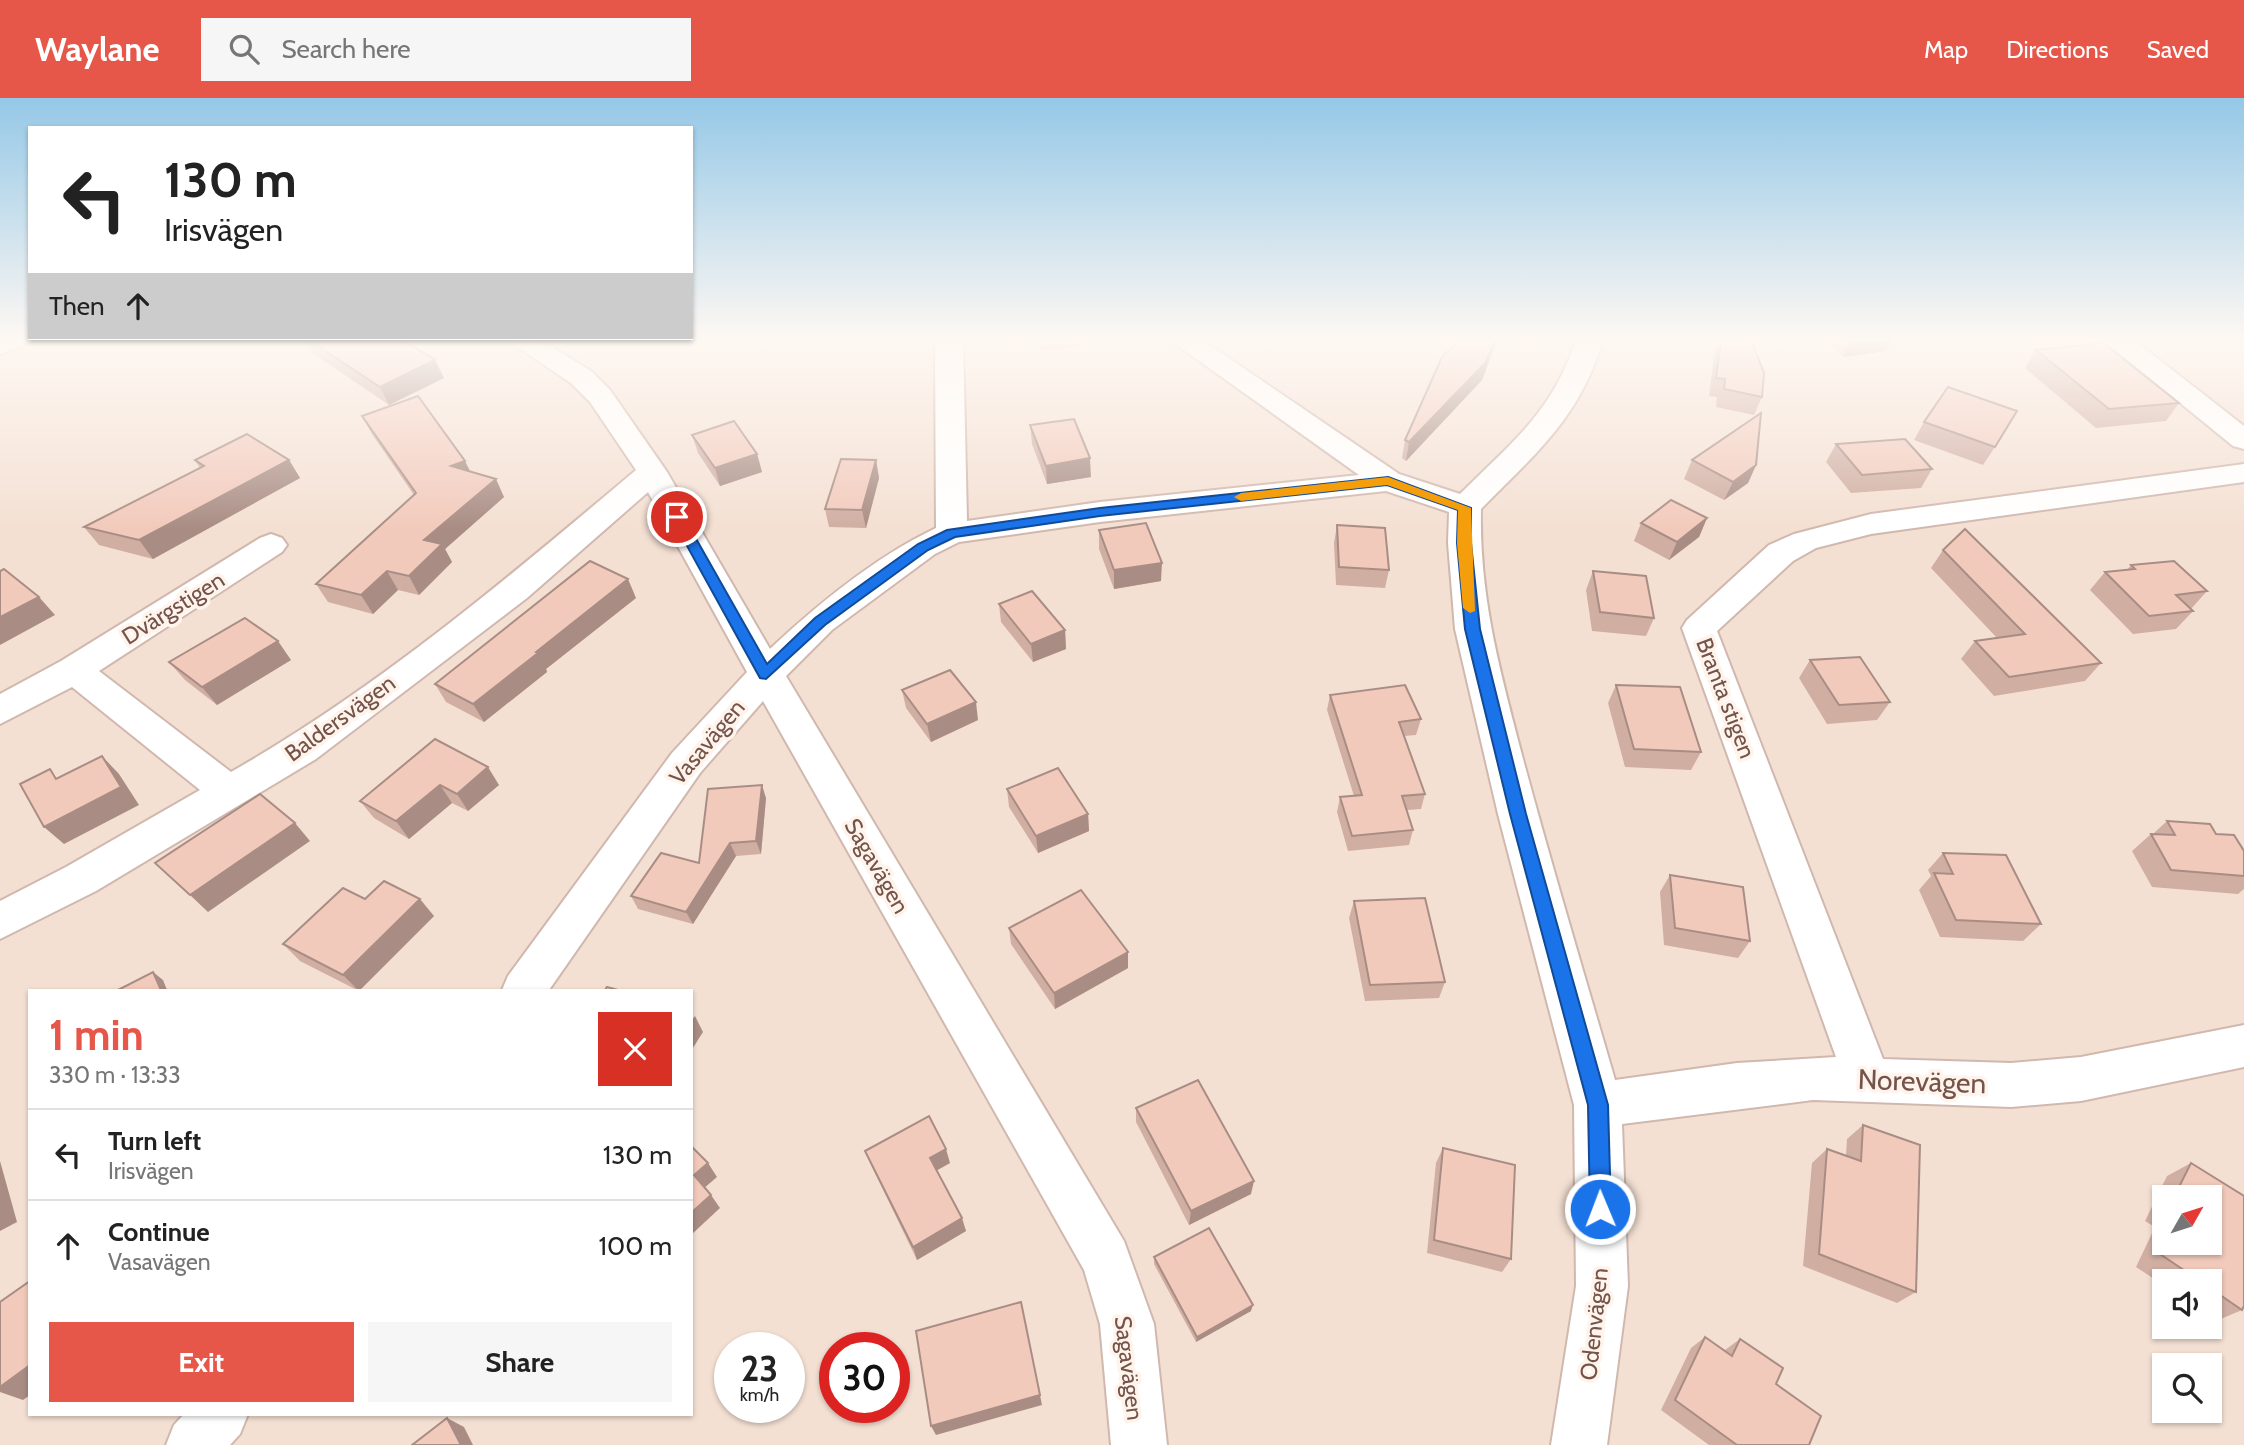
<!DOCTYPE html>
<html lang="en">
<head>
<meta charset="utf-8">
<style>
	body { margin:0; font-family:Cabin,sans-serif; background:#f6f6f6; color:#222; height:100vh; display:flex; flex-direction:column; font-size:26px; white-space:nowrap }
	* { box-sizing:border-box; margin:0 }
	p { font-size:23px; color:#767676 }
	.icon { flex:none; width:38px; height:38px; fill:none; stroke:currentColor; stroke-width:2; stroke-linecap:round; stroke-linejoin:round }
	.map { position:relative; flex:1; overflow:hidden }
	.sheet { position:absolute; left:28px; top:891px; width:665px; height:427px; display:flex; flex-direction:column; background:#fff; border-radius:0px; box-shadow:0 2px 5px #0004 }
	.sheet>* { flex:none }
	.guide { position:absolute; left:28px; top:28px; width:665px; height:214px; border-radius:0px; box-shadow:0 2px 5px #0004; background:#fff; color:#222; overflow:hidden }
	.needle { width:46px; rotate:51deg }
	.fabs { position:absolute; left:2152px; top:1087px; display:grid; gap:14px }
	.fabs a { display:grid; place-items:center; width:70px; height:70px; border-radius:0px; background:#fff; box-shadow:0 2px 5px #0004; font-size:35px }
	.speed { position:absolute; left:714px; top:1234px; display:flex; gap:14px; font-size:35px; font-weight:700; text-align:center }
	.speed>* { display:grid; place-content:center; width:91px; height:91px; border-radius:50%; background:#fff; box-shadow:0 2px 5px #0004; line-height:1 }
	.speed small { font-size:18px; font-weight:400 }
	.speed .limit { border:10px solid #d22; background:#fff; color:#111 }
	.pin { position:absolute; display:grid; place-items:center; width:60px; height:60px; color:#fff; margin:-30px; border:4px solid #fff; border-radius:50%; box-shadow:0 2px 7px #0007 }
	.me { position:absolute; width:77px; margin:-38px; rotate:359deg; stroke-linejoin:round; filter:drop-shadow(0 0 5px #0008) }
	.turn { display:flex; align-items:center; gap:24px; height:147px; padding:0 21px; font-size:32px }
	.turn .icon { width:91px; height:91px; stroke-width:2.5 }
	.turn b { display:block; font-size:49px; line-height:60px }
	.then { display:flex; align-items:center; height:66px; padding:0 21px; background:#0003; gap:14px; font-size:26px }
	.round { display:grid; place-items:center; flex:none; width:74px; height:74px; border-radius:0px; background:#f6f6f6 }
	.headline { display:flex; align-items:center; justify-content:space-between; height:119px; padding:0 21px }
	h1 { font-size:42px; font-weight:800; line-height:52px; color:#e75749 }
	.primary-button { display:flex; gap:14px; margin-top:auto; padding:14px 21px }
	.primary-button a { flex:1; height:80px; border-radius:0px; background:#e75749; color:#fff; font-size:28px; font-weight:800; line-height:80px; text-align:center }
	.primary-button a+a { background:#f6f6f6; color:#222 }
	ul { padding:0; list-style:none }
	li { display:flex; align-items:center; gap:21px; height:91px; padding:0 21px; border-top:2px solid #e0e0e0 }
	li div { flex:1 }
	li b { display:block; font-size:26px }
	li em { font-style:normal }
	header { display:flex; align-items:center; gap:42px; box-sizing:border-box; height:98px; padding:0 35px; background:#e75749; color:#fff }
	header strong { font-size:33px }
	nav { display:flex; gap:38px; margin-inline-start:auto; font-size:24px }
	.search { width:490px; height:63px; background:#f6f6f6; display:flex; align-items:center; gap:18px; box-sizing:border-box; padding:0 24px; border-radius:0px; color:#767676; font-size:26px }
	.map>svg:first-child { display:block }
</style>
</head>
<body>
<header>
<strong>Waylane</strong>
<div class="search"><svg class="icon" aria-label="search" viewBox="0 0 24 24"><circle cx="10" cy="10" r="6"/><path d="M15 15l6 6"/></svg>Search here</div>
<nav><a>Map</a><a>Directions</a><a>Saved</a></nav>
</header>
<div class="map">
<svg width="2244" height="1347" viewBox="0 0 2244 1347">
	<rect width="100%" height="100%" fill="#fcf0e4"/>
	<path fill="#f4e0d3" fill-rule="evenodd" d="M0 242H2244V1347H0ZM30 892H691V1316H30ZM2165 1099H2210V1144H2165ZM2165 1183H2210V1228H2165ZM730 1250H789V1309H730ZM835 1250H894V1309H835ZM2165 1267H2210V1312H2165Z"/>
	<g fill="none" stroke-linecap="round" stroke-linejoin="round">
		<defs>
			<g id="minor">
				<polygon points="0,242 27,242 24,248 0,256"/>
				<path d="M507 242H540L591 273 610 292 667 374 770 551C818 506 875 459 936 430L935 242H963L967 423 1100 404 1359 377 1170 242H1202L1399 376 1460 396C1512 344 1552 315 1576 242H1603C1579 321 1536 355 1481 411 1479 501 1501 576 1523 661 1552 769 1584 875 1615 982L1737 965 1836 959 1682 530 1687 522 1769 447 1794 436 1871 416 2244 366V384L1871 436 1816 450 1793 463 1717 533 1883 961 2011 965 2081 959 2244 927V969L2081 1003 2011 1009 1813 1002 1622 1026 1628 1188 1607 1347H1551L1576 1188 1574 1007 1498 716 1455 531 1448 445 1449 414 1386 393 1100 424 959 444 935 456 832 532 786 578 1124 1143 1154 1226 1167 1347H1111L1100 1226 1084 1172 763 603 700 675 549 892H502L508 878 672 655 747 574 648 394 527 500 316 661 96 793 0 841V803L66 769 200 692 72 589 0 626V596L61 563 260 440 271 436 282 440 287 447 282 454 99 573 231 674C377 591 508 480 636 372L590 304 571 285Z"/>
				<polygon points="2103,242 2134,242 2244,328 2244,351 2233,348"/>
				<polygon points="184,1316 248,1316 240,1336 230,1347 166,1347 174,1327"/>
			</g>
		</defs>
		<use href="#minor" stroke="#d0b8ae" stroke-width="4"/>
		<use href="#minor" fill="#fff" fill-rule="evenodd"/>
	</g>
	<g fill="#d0aea2" fill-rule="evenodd">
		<polygon points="304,242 403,242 444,280 389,307 311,254"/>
		<polygon points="1038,242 1081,242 1081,249 1040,252"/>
		<polygon points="1459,242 1497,242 1482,282 1406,363 1402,360 1405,342"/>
		<polygon points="1716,242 1751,242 1762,299 1754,317 1716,309 1717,299 1709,298"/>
		<polygon points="1826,242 1892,242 1886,253 1843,259"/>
		<polygon points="2036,252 2179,305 2166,323 2096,330 2025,270"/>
		<polygon points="362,318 471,374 504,399 445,451 452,464 419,497 398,492 373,516 328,504 316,486 414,397 372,336"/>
		<polygon points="1924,324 1995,349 1983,367 1914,342"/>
		<polygon points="1030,327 1091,379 1047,386 1032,346"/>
		<polygon points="692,337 757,356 762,374 720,388 698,355"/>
		<polygon points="1836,346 1932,371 1921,390 1851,395 1826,364"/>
		<polygon points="195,362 289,362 300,380 153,461 99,447 84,429 200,370"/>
		<polygon points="876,362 879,380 866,430 829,429 825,411"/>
		<polygon points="1692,362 1756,367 1748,385 1724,402 1684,381"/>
		<polygon points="1707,420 1699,439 1669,462 1634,443 1641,425"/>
		<polygon points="1337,427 1389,472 1385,490 1336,487 1334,445"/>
		<polygon points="1099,432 1161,483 1114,491 1099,451"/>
		<polygon points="1943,452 2101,565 2085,583 1994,598 1961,561 1975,543 1997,540 1931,470"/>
		<polygon points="2131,467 2207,493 2191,511 2193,513 2176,531 2133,536 2090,492 2105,474 2127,472"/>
		<polygon points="1593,473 1654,520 1646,538 1592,533 1586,492"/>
		<polygon points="636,500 546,571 547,574 484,624 446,604 435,586"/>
		<polygon points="999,506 1065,532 1066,551 1033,564 1001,524"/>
		<polygon points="291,562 217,607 185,582 169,564"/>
		<polygon points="1810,562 1890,604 1877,622 1827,626 1799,580"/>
		<polygon points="1616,587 1701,654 1691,672 1625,669 1608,605"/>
		<polygon points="902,592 978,622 931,644 906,610"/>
		<polygon points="1330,597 1421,621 1416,637 1404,638 1425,696 1421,711 1407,712 1413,732 1409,747 1348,753 1337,714 1340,699 1354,698 1327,612"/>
		<polygon points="435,641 499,687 468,713 452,705 409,741 374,720 360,703"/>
		<polygon points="1007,691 1088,716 1089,733 1038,755 1009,709"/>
		<polygon points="766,700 761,756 736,758 693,826 638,811 631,798 699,765"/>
		<polygon points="2167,723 2216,736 2244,753 2244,791 2238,796 2152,789 2132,753 2151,736 2153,736"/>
		<polygon points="1943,755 2041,826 2023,843 1940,839 1919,792 1931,778 1928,772"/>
		<polygon points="1670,777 1750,843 1738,860 1664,847 1660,794"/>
		<polygon points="365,801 434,818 360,892 357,892 300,863 283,846"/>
		<polygon points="1354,803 1445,884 1439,900 1365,903 1349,820"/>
		<polygon points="1009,830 1128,854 1128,870 1055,911 1011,846"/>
		<polygon points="1136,1010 1251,1096 1189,1127 1136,1024"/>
		<polygon points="1863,1027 1916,1194 1897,1205 1803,1168 1812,1065 1827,1051 1846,1058 1847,1041"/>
		<polygon points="1443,1050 1511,1161 1502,1174 1427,1155 1436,1065"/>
		<polygon points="865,1053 950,1065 937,1072 966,1133 917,1162 871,1067"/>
		<path d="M2191 1065 2244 1098V1208L2242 1212 2216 1223 2210 1219V1183H2165V1188L2136 1169 2155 1129 2145 1123 2167 1078ZM2165 1099H2210V1144H2165Z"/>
		<polygon points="1154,1159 1251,1213 1196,1244 1154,1166"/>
		<polygon points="1705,1239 1725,1252 1740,1241 1776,1286 1809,1347 1709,1347 1661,1312 1691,1250"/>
	</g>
	<g fill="#a98d84">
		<polygon points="1495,242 1497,242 1482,282 1406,363 1409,344"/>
		<polygon points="1851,242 1892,242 1886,253 1843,259"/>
		<polygon points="435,262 444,280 389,307 380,289"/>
		<polygon points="757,356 762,374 720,388 715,370"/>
		<polygon points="1090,360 1091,379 1047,386 1046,368"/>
		<polygon points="289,362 300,380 153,461 139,442"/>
		<polygon points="876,362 879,380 866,430 862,412"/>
		<polygon points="465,363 474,381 451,368"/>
		<polygon points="1756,367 1748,385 1724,402 1733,384"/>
		<polygon points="496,381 504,399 445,451 452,464 419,497 409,478 424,442"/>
		<polygon points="1707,420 1699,439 1669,462 1677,444"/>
		<polygon points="1162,465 1161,483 1114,491 1114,472"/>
		<polygon points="387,473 398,492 373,516 361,497"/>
		<polygon points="628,481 636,500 546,571 547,574 484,624 473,606 536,554"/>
		<polygon points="39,499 55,517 0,547 0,519"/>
		<polygon points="1065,532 1066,551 1033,564 1031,546"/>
		<polygon points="278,543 291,562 217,607 202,589"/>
		<polygon points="976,604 978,622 931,644 927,626"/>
		<polygon points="102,658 119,676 139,707 64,746 44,729"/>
		<polygon points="488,669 499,687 468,713 457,696"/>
		<polygon points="440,687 452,705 409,741 396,723"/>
		<polygon points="762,687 766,700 761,756 756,743"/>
		<polygon points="1088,716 1089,733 1038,755 1036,738"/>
		<polygon points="295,725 310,743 208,814 190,797"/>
		<polygon points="730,745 736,758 693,826 686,814"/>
		<polygon points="420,801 434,818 360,892 358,892 343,877"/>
		<polygon points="1128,854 1128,870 1055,911 1054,895"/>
		<polygon points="153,874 163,882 167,892 161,892"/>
		<polygon points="695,918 703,934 691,953 691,923"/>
		<polygon points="946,1051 950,1065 934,1074 930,1060"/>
		<polygon points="0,1063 17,1124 0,1133"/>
		<polygon points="708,1065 717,1079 703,1091 694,1077"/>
		<polygon points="1254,1083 1251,1096 1189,1127 1191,1113"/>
		<polygon points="711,1097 720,1110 691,1137 691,1115"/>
		<polygon points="962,1120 966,1133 917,1162 913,1149"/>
		<polygon points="1021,1204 1042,1307 936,1337 931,1328"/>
		<polygon points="1253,1207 1251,1213 1196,1244 1197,1239"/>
		<polygon points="30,1267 30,1297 23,1302 0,1294 0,1289"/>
		<polygon points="447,1320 464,1329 473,1347 461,1347"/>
	</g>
	<g fill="#f2cabc" stroke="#a98d84" stroke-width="2">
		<polygon points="309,242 403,242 435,262 380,289"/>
		<polygon points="1459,242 1495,242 1486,264 1409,344 1405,342 1442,259"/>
		<polygon points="1721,242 1751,242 1764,275 1762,299 1724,291 1725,281 1716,280"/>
		<polygon points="2103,245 2179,305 2109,311 2036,252"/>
		<polygon points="1948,289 2017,313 1995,349 1924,324"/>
		<polygon points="418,298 465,363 451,368 496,381 424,442 442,446 409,478 387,473 361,497 316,486 416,395 362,318"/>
		<polygon points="1761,315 1756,367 1733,384 1692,362"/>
		<polygon points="1074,321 1090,360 1046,368 1030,327"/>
		<polygon points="734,323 757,356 715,370 692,337"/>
		<polygon points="247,336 289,362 139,442 84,429 204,368 195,362"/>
		<polygon points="1905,341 1932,371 1862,377 1836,346"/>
		<polygon points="841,361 876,362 862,412 825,411"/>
		<polygon points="1671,402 1707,420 1677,444 1641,425"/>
		<polygon points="1146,425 1162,465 1114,472 1099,432"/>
		<polygon points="1337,427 1385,430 1389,472 1339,469"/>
		<polygon points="1965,431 2101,565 2009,579 1975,543 2025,536 1943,452"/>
		<polygon points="590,463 628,481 536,554 538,555 473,606 435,586"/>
		<polygon points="2174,463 2207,493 2176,497 2193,513 2149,518 2105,474 2135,471 2131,467"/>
		<polygon points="4,471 39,499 0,519 0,473"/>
		<polygon points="1593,473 1646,478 1654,520 1600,514"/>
		<polygon points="1032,493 1065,532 1031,546 999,506"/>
		<polygon points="245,520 278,543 202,589 169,564"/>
		<polygon points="1860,559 1890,604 1839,607 1810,562"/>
		<polygon points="950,572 976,604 927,626 902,592"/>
		<polygon points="1405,587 1421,621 1399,624 1425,696 1402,698 1413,732 1352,738 1340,699 1362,697 1330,597"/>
		<polygon points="1616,587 1680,589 1701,654 1634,651"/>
		<polygon points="435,641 488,669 457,696 440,687 396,723 360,703"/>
		<polygon points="102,658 121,689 44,729 20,686 50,671 56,681"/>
		<polygon points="1058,670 1088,716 1036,738 1007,691"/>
		<polygon points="762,687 756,743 730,745 686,814 631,798 661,755 699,765 708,691"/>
		<polygon points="260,696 295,725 190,797 155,765"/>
		<polygon points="2167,723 2210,726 2216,736 2234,737 2244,753 2244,778 2171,772 2151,736 2175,737"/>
		<polygon points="1943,755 2006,757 2041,826 1956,822 1934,775 1953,776"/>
		<polygon points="1670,777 1743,789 1750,843 1675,830"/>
		<polygon points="384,783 420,801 343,877 283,846 343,790 365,801"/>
		<polygon points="1081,792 1128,854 1054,895 1009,830"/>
		<polygon points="1425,800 1445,884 1370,887 1354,803"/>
		<polygon points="153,874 161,892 118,892"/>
		<polygon points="607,889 618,892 605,892"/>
		<polygon points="1198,982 1254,1083 1191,1113 1136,1010"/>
		<polygon points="929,1018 946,1051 930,1060 962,1120 913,1149 865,1053"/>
		<polygon points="1863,1027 1920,1047 1916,1194 1819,1156 1827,1051 1861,1063"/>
		<polygon points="691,1048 708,1065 694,1077 711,1097 691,1115"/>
		<polygon points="1443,1050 1515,1067 1511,1161 1434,1142"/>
		<polygon points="2191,1065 2244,1098 2244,1208 2242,1212 2210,1190 2210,1183 2200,1183 2160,1156 2166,1144 2210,1144 2210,1099 2174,1099"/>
		<polygon points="1209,1130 1253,1207 1197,1239 1154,1159"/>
		<polygon points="30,1183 30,1267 0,1289 0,1204"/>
		<polygon points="1021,1204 1040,1297 931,1328 916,1233"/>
		<polygon points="1705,1239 1732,1258 1740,1241 1783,1270 1776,1286 1821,1318 1809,1347 1737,1347 1675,1302"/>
		<polygon points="447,1320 461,1347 412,1347"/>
	</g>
	<linearGradient id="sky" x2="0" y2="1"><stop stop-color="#95c8e7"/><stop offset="0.56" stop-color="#fef8f3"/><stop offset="1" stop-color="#fef8f3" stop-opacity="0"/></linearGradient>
	<rect width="2244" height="431" fill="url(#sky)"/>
	<polygon fill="#1a73e8" stroke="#114b97" stroke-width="2" points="1388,379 1471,410 1471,445 1480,531 1526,716 1608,1007 1611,1111 1608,1118 1600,1121 1593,1118 1590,1111 1588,1007 1510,716 1465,531 1457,445 1458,412 1387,387 1100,418 955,439 928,452 825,527 766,581 760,580 671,419 682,416 767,566 815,520 918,446 947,432 1100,410"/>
	<polygon fill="#f59e0b" points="1388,379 1471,410 1475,513 1470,515 1463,510 1457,445 1458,412 1387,387 1241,403 1234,399 1241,395"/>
	<g text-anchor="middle" stroke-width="7" stroke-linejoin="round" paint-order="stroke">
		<g font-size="23" fill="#75534a" stroke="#fff4eb">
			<text transform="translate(173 510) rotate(-32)" y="8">Dvärgstigen</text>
			<text transform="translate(1726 600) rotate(69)" y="8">Branta stigen</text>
			<text transform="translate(340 620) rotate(-36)" y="8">Baldersvägen</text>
			<text transform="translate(707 644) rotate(-50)" y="8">Vasavägen</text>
			<text transform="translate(877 768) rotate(60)" y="8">Sagavägen</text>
			<text transform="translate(1594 1226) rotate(-84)" y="8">Odenvägen</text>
			<text transform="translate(1129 1270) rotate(83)" y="8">Sagavägen</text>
		</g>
		<g font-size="28" fill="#75534a" stroke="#fff4eb">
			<text transform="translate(1922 983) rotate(2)" y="10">Norevägen</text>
		</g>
	</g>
</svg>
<div class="fabs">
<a><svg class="needle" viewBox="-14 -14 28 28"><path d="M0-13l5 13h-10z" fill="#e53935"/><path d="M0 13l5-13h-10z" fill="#767676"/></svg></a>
<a><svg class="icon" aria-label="sound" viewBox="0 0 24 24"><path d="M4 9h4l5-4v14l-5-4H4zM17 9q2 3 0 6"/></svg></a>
<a><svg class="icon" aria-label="search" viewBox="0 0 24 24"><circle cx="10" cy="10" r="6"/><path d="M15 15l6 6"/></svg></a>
</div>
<div class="speed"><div>23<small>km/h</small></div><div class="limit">30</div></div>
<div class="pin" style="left:677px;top:419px;background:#d93025"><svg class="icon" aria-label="arrive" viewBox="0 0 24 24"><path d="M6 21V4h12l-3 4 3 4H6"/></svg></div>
<svg class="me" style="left:1600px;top:1111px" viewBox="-20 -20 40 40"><circle r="17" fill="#1a73e8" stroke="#fff" stroke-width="3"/><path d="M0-11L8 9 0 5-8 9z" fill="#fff"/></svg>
<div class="guide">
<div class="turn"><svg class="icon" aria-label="left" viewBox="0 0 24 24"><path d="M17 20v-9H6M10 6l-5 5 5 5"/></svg><div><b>130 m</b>Irisvägen</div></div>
<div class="then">Then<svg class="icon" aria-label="ahead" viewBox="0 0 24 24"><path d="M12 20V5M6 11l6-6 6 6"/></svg></div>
</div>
<section class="sheet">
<div class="headline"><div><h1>1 min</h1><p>330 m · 13:33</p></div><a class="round" style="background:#d93025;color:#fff"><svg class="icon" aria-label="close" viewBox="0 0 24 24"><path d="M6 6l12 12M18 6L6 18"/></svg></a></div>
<ul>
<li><svg class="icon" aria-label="left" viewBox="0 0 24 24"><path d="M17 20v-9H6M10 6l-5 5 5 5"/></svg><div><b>Turn left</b><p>Irisvägen</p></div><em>130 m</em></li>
<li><svg class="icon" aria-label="ahead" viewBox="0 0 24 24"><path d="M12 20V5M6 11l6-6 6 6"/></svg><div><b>Continue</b><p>Vasavägen</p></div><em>100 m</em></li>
</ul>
<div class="primary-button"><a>Exit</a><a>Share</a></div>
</section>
</div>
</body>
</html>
